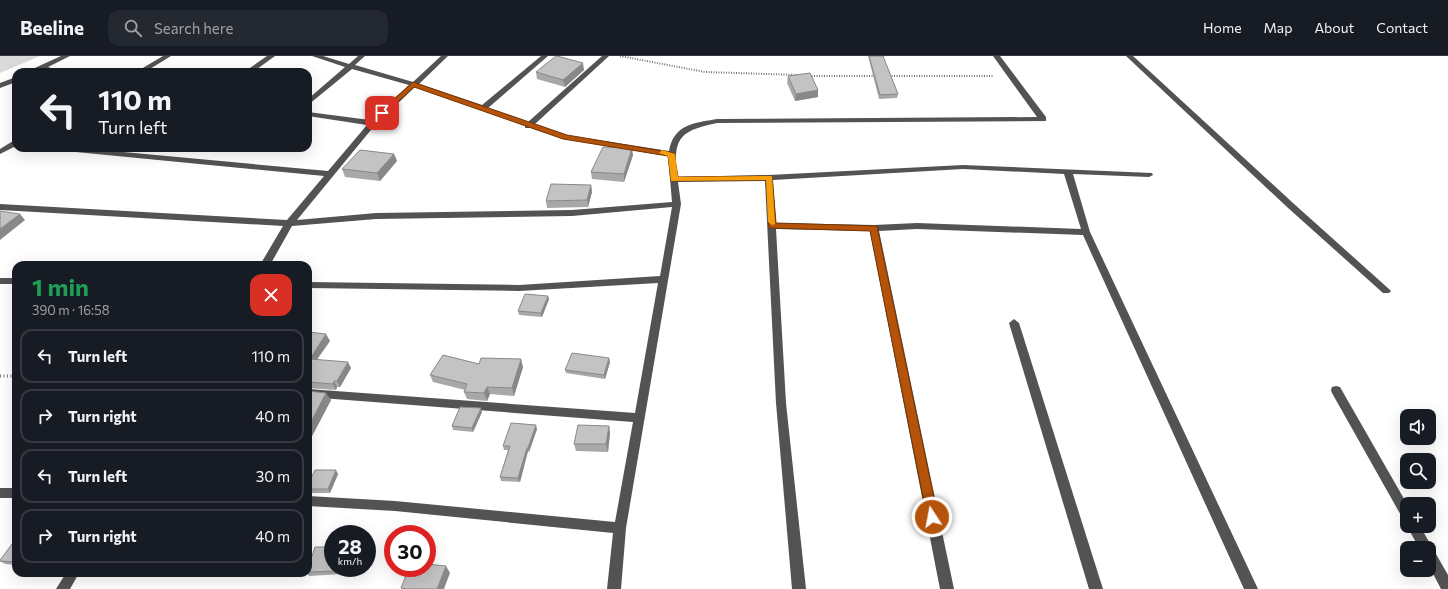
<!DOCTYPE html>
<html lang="en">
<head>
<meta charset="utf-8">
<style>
	body { margin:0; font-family:Commissioner,sans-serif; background:#242831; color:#f1f3f6; height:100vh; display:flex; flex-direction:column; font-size:15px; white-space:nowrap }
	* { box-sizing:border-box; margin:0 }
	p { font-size:13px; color:#9ea1a6 }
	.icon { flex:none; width:22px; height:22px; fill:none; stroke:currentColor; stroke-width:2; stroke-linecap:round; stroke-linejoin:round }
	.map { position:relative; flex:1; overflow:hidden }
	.side { position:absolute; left:12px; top:205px; width:300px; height:316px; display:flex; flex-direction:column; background:#171b24; border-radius:12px; box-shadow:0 4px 16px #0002 }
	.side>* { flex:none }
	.top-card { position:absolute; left:12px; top:12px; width:300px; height:84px; border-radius:12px; box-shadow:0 4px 16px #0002; background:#171b24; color:#f1f3f6; overflow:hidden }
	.buttons { position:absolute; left:1400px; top:353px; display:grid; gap:8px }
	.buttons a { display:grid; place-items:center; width:36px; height:36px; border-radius:8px; background:#171b24; box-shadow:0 4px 16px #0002; font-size:20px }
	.speed { position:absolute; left:324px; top:469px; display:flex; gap:8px; font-size:20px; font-weight:700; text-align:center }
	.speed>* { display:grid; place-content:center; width:52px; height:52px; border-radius:50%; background:#171b24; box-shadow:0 4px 16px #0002; line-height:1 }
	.speed small { font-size:10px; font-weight:400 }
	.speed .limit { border:6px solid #d22; background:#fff; color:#111 }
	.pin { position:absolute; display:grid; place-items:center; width:34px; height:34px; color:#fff; margin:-17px; border-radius:8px; box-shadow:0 2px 6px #0006 }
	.me { position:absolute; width:44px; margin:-22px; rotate:349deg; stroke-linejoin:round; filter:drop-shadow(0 0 3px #0008) }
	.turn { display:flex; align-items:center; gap:14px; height:84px; padding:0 20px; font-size:18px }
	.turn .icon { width:52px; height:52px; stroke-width:2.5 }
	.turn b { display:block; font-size:28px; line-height:34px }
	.round { display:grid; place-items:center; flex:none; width:42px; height:42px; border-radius:12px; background:#242831 }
	.summary { display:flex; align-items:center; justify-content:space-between; height:68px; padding:0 20px }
	h1 { font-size:24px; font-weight:700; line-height:30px; color:#1e9e55 }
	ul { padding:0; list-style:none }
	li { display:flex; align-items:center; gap:12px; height:54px; margin:0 8px 6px; padding:0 12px; border:2px solid #363941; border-radius:12px }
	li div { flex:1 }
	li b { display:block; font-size:15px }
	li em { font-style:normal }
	header { display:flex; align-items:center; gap:24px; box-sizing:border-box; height:56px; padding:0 20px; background:#171b24; border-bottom:1px solid #363941 }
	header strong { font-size:19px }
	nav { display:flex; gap:22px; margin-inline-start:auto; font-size:14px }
	.search { width:280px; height:36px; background:#242831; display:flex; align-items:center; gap:10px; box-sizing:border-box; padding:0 14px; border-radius:12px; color:#9ea1a6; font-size:15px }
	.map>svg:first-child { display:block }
</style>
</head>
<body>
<header>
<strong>Beeline</strong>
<div class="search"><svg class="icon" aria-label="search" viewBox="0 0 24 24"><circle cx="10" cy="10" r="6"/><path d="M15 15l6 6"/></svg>Search here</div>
<nav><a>Home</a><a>Map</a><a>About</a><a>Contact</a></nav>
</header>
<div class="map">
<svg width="1448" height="533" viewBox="0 0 1448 533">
	<rect width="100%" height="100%" fill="#fff"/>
	<polygon fill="#dadada" points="0,0 40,0 0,17"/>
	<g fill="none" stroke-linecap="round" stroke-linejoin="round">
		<g stroke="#757575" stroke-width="2" stroke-dasharray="1 1.5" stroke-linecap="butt">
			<polyline points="620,0 705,16 798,19"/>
			<polyline points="809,20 876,20"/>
			<polyline points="889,20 994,20"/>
		</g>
		<polyline stroke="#757575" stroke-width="3" stroke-dasharray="1 2.5" stroke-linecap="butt" points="0,320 16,320"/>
		<g fill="#535353" fill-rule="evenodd">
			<path d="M61 0H70L48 11 64 16C56 16 50 14 43 14 38 13 32 16 26 16Z"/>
			<polygon points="163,0 171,0 145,16 136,16"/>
			<polygon points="267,0 275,0 253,16 244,16"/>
			<path d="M312 0H323L349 8 358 0H365L355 9 413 26 441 0H448L419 28 482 49 541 0H548L488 52 528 66 602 0H609L535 68 566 79 669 95C674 68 694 67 717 63L1037 61 993 0H1000L1046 61V65L717 67C679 75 673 82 677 121L769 119 963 109 1152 117 1153 119 1149 121 1073 118 1090 176 1258 533H1244L1083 179 917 173 879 175 954 533H940L870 175 776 173 786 347 806 533H792L776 347 765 125 678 126 681 148 626 472 621 533H607L613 477 395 455 308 450V440L395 445 615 466 633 366 308 341V333L635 357 658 227 519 235 308 232V226L519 229 660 220 672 151 572 160 376 163 292 170 270 209H260L283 170 0 154V148L287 164 324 120 55 94 51 92H80L328 115 367 69 308 60V56L370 64 409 29 352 13 308 49V43L345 11ZM415 31 525 69V72H531L565 83 668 100 672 146 572 154 376 157 297 164 375 69ZM963 113 1064 118 1081 173 917 167 874 169 776 167 773 124Z"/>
			<polygon points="1126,0 1133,0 1293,147 1389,233 1391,235 1389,237 1383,237 1287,151"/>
			<polygon points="16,21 16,26 0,32 0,27"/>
			<polygon points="13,85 16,85 16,90 0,98 0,93"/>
			<rect x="0" y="222" width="16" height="6"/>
			<polygon points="1014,263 1019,267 1103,533 1089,533 1009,267"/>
			<polygon points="1336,330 1340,331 1407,448 1407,465 1403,463 1332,337 1331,334 1332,331"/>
			<rect x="0" y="432" width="16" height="10"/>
			<polygon points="1407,470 1420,470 1448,519 1448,533 1441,533 1429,510 1429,492 1419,492"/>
			<polygon points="66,517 79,517 70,533 56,533"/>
		</g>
	</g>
	<g fill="#a8a8a8">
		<polygon points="868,0 883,0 898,38 897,42 879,43"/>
		<polygon points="584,14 565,31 537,23 536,16"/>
		<polygon points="788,20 818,41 795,45 787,27"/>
		<polygon points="394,98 397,105 380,125 345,121 342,113"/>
		<polygon points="633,99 624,126 592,123 591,116"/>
		<polygon points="591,129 592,136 588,151 547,152 546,145"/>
		<polygon points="548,240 549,243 542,261 519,259 518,255"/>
		<polygon points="308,276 330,285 317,303 351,312 340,331 337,331 336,334 308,332"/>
		<polygon points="610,306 605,323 566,317 565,314"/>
		<polygon points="479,308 523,311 514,340 490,338 487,345 467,343 464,336 465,334 433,326 430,319"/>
		<polygon points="308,335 331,344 311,382 308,382"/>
		<polygon points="482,356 473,376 453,374 452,370"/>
		<polygon points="609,370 610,377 608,396 576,395 574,388"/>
		<polygon points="537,373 529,396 528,395 520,426 501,425 500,421 508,394 504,394 503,390"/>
		<polygon points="338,418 330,437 309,437 308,435 308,429"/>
		<polygon points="16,483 16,509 5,508 0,505"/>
		<polygon points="308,512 343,512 342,518 309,520 307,517 308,517"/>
	</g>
	<g fill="#888">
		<polygon points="583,7 584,14 565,31 563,24"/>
		<polygon points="818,34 818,41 795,45 796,38"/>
		<polygon points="632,92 633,99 624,126 624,118"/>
		<polygon points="394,98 397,105 380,125 377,117"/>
		<polygon points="591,129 592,136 588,151 587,144"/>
		<polygon points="20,158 25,164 0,184 0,173"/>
		<polygon points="548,240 549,243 542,261 541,257"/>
		<polygon points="326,278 330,285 313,309 310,303"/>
		<polygon points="609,302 610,306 605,323 604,319"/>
		<polygon points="521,303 523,311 514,340 512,332"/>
		<polygon points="348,306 351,312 340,331 337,325"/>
		<polygon points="334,325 337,331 336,334 333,328"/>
		<polygon points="487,331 490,338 487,345 484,337"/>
		<polygon points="326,337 331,344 311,382 308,377 308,372"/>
		<polygon points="481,352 482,356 473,376 472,372"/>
		<polygon points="536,369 537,373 529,396 528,392"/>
		<polygon points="609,370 610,377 608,396 606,388"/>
		<polygon points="527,392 528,395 520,426 518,422"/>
		<polygon points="336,414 338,418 330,437 328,433"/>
		<polygon points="446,510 450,517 444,533 437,533"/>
		<polygon points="340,512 343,512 342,518 339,515"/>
	</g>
	<g fill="#c3c3c3" stroke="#888">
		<polygon points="556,0 557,0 583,7 563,24 536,16"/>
		<polygon points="869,0 883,0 898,38 880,39"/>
		<polygon points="810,17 818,34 796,38 788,20"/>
		<polygon points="603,91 632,92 624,118 591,116"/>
		<polygon points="360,94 394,98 377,117 342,113"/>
		<polygon points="551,128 591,129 587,144 546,145"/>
		<polygon points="0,155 20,158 0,173"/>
		<polygon points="525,238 548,240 541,257 518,255"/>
		<polygon points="308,276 326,278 310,303 348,306 337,325 334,325 333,328 308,326"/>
		<polygon points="572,297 609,302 604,319 565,314"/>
		<polygon points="443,299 479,308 481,302 521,303 512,332 487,331 484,337 464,336 467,328 430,319"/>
		<polygon points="308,335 326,337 308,372"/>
		<polygon points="460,351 481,352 472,372 452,370"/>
		<polygon points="511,367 536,369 528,392 527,392 518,422 500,421 510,390 503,390"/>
		<polygon points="578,369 609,370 606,388 574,388"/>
		<polygon points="315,414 336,414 328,433 308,433 308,429"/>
		<polygon points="16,483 16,506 0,505 0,504"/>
		<polygon points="315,491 333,491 333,512 340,512 339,515 308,516 308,512"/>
		<polygon points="427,508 446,510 437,533 406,533 401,532 409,512 427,512"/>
	</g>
	<polygon fill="#b45309" stroke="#753606" points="413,26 567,79 674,97 678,121 772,120 776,167 877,170 938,461 936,464 932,466 928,464 927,461 870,175 769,172 766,124 671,125 668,100 563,83 414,31 385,58 380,58 380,56"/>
	<polygon fill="#f59e0b" points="662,94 675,98 678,121 772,120 775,168 772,169 768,166 766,124 671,125 668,100 659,97"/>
</svg>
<div class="buttons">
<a><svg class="icon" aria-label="sound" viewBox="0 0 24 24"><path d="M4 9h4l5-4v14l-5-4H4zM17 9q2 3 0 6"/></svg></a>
<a><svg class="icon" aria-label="search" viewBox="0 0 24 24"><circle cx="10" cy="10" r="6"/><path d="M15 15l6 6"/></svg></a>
<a>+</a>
<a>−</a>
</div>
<div class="speed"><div>28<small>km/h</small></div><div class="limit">30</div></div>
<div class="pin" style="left:382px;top:57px;background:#d93025"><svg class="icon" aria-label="arrive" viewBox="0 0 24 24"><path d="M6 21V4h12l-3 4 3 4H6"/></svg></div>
<svg class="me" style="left:932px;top:461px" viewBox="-20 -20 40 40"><circle r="17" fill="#b45309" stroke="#fff" stroke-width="3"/><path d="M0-11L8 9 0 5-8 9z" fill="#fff"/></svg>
<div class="top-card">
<div class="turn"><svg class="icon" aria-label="left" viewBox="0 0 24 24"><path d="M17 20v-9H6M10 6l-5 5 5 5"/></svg><div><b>110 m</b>Turn left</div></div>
</div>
<section class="side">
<div class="summary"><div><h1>1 min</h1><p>390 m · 16:58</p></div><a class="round" style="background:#d93025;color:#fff"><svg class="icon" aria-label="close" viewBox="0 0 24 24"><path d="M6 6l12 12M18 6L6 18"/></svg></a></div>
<ul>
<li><svg class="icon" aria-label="left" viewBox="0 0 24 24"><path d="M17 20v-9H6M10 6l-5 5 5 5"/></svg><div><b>Turn left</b></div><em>110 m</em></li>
<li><svg class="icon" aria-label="right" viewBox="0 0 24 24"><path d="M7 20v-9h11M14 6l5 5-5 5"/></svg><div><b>Turn right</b></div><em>40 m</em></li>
<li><svg class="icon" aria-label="left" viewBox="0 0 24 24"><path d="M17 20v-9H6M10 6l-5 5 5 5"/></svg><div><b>Turn left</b></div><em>30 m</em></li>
<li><svg class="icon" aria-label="right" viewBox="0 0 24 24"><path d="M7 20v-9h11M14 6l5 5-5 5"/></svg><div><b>Turn right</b></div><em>40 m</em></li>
</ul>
</section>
</div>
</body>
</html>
